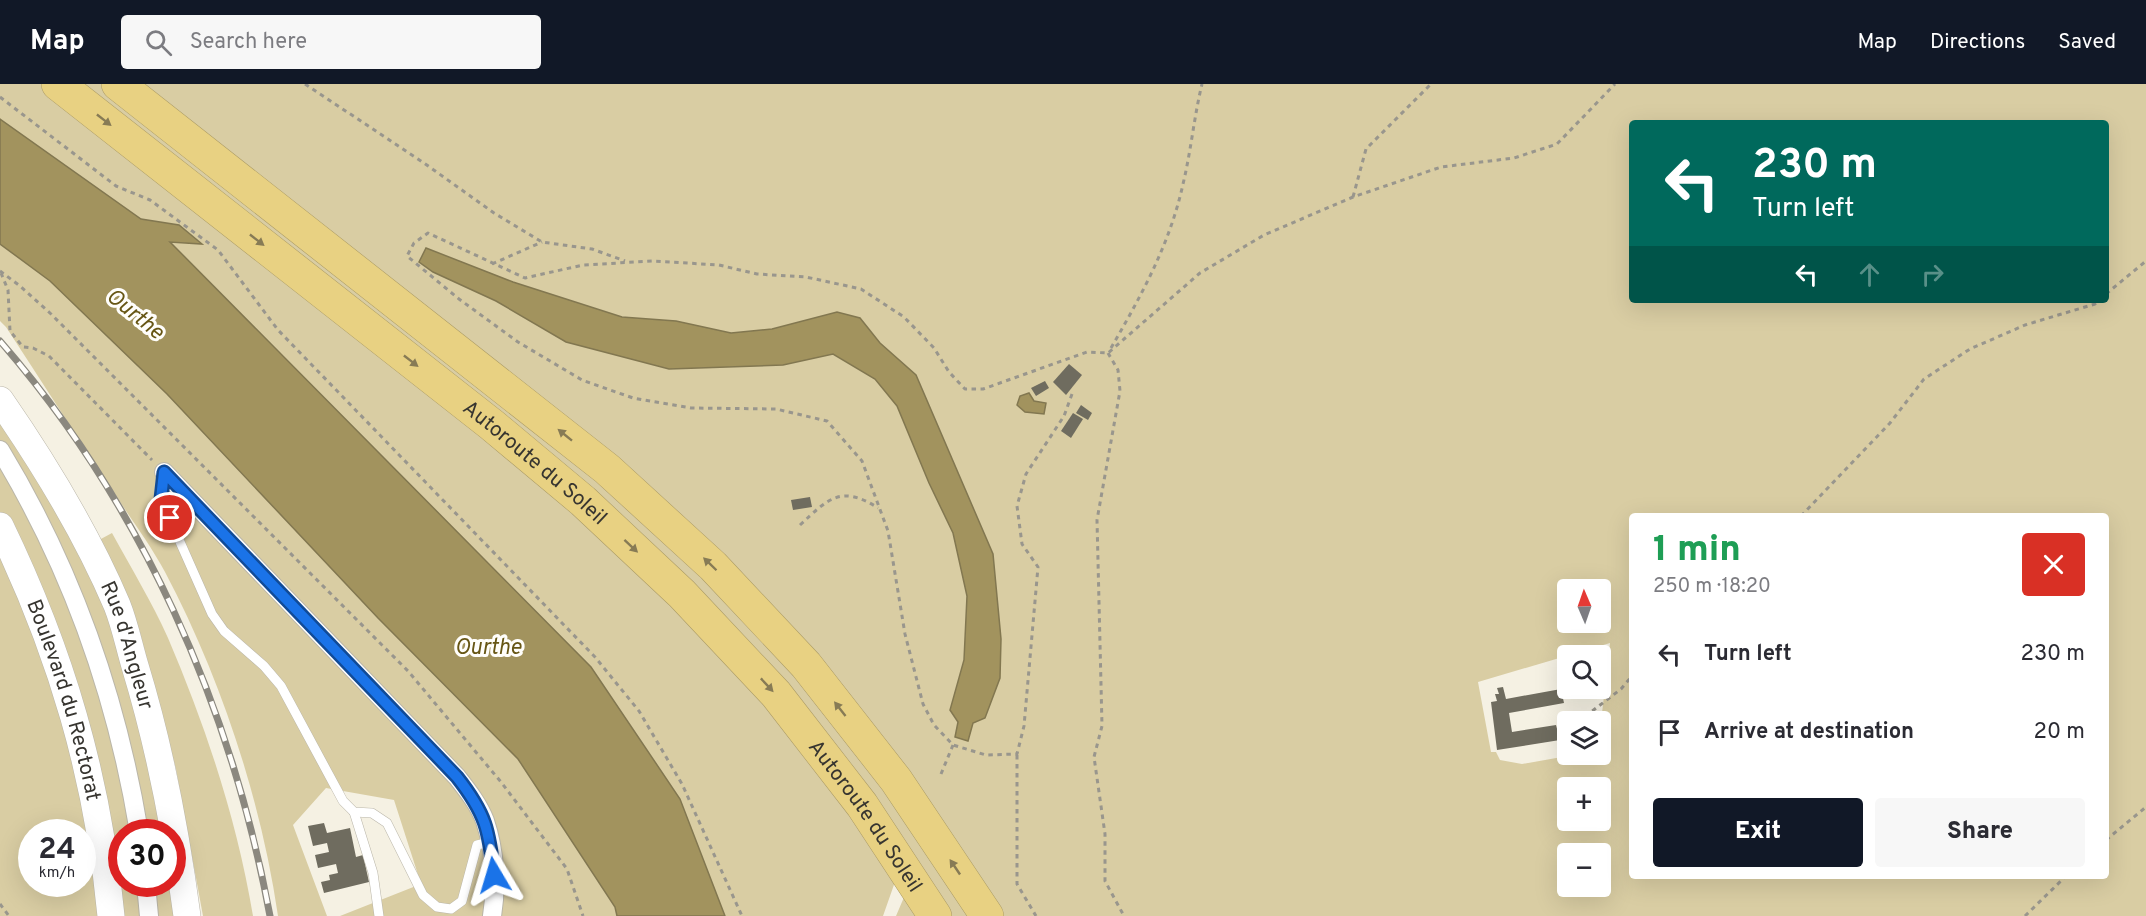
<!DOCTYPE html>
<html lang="en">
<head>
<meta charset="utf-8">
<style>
	body { margin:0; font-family:Overpass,sans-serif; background:#f7f7f7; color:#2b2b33; height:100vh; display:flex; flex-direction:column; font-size:22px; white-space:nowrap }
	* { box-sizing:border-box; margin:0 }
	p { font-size:20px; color:#7c7c81 }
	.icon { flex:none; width:33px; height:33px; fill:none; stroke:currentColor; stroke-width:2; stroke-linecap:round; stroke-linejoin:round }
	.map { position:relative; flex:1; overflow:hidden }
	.drawer { position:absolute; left:1629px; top:429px; width:480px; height:366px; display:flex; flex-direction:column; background:#fff; border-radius:6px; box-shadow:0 6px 24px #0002 }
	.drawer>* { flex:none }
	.hud { position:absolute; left:1629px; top:36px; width:480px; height:183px; border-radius:6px; box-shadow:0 6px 24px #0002; background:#00695c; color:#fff; overflow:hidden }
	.needle { width:39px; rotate:358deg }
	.controls { position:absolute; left:1557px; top:495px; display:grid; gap:12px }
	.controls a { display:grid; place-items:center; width:54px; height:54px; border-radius:6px; background:#fff; box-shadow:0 6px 24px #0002; font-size:30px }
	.speed { position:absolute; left:18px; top:735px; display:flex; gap:12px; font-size:30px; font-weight:700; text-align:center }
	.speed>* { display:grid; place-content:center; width:78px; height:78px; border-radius:50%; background:#fff; box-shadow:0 6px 24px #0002; line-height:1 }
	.speed small { font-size:15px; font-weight:400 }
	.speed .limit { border:9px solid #d22; background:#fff; color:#111 }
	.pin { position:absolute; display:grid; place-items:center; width:51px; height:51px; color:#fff; margin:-26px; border:3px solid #fff; border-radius:50%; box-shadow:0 2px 6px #0007 }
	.me { position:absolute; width:66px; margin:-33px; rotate:353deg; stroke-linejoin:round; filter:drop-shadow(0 0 4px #0008) }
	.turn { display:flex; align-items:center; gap:21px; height:126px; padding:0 24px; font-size:27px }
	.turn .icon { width:78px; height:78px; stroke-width:2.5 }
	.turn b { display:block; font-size:42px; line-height:51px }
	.lanes { display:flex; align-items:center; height:57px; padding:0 24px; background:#0003; justify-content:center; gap:30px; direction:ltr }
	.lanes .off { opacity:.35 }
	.round { display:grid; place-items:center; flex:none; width:63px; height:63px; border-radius:6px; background:#f7f7f7 }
	.headline { display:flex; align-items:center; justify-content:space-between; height:102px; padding:0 24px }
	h1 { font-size:36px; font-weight:800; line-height:45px; color:#1e9e55 }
	.action { display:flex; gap:12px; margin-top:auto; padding:12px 24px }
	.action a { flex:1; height:69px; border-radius:6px; background:#111827; color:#fff; font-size:24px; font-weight:800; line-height:69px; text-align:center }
	.action a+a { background:#f7f7f7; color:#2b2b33 }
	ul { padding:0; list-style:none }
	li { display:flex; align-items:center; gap:18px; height:78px; padding:0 24px }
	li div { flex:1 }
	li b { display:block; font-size:22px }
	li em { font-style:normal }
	header { display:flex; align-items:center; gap:36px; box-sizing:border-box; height:84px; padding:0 30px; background:#111827; color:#fff }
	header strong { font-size:28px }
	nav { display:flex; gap:33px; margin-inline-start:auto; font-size:21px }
	.search { width:420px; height:54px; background:#f7f7f7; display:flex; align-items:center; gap:15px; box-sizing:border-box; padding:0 21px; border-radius:6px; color:#7c7c81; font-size:22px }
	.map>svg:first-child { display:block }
</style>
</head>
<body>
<header>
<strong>Map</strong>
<div class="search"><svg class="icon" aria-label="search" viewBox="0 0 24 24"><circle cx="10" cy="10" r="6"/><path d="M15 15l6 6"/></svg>Search here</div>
<nav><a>Map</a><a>Directions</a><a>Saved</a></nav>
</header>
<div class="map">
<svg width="2146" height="832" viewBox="0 0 2146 832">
	<rect width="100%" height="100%" fill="#f5f1e3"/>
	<g fill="#d9cda3" fill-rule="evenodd">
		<path d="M0 0H2146V832H896L916 785 896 795 883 832H725L680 715 247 238 169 158 201 159 179 141 141 135 0 35ZM1632 39H2106V216H1632ZM426 164 513 198 622 233 676 237 731 249 772 245 837 228 860 234 880 259 916 291 993 470 968 657 955 653 958 638 950 626 964 576 967 512 953 449 929 399 897 322 875 294 833 270 783 281 669 285 566 258 496 217 433 188 419 178ZM1632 432H2106V792H1632ZM1568 506H1600V538H1568ZM1610 559 1601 638 1600 670 1573 671 1522 680 1500 676 1496 668H1491L1478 598ZM1568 704H1600V736H1568ZM1568 770H1600V802H1568Z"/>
		<path d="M0 160 50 197 167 310 378 534 518 675 615 823 617 832H340L421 800 394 716 326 704 293 741 327 832H278C261 715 220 592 165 488 150 460 130 434 113 407 77 353 42 298 6 243L0 237Z"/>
		<path d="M0 336 60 435 107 525 139 631 163 748H122V800H171L175 832H0ZM32 748H82V800H32Z"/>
		<path d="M112 449C131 484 152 518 168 554 206 643 237 736 253 832H203L176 685 139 545 99 456Z"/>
	</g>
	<g fill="#a2935e" stroke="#827750" stroke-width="1.5">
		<polygon points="0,35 141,135 179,141 202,160 170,158 591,583 680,715 725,832 617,832 615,823 518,675 378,534 167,310 50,197 0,160"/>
		<polygon points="426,164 513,198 622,233 676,237 731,249 772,245 837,228 860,234 880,259 916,291 993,470 1001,555 1000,594 985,634 973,639 968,657 955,653 958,638 950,626 964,576 967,512 953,449 929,399 897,322 875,295 833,270 783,281 669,285 566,258 496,217 433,188 419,178"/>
		<polygon points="1029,309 1034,317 1046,319 1044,330 1025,328 1017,321 1020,312"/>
	</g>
	<g fill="#6f6c5f">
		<polygon points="1069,280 1082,291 1066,311 1053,298"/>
		<polygon points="1045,297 1049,304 1036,312 1031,304"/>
		<polygon points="1081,321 1092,329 1088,336 1076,329"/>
		<polygon points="1073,329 1083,335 1071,354 1061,347"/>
		<polygon points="810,413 812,423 793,426 791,416"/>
		<polygon points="1503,603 1506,615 1561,605 1564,619 1509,629 1512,648 1556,641 1560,656 1497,666 1491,618 1497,617 1495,610 1499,610 1497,604"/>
		<polygon points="324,739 327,749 350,744 356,773 363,771 369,798 324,809 321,798 330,796 329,791 338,789 336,780 318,784 315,771 329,768 327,759 313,762 308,742"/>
	</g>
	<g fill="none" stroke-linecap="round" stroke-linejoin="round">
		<defs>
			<g id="lane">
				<polyline points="164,388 161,415 212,530 224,547 264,582 281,602 343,717 354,728 372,729 387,739 423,811 437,823 451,825 462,817 477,761 490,758"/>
				<polyline points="354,728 373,789 379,832"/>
			</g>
			<g id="street">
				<path d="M0 366C71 483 117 614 139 748"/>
				<path d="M164 388 457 693C468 707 479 721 485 737 495 767 497 802 492 832"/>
				<polyline points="146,800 149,832"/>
			</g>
			<g id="secondary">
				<path id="s1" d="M0 316C45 381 86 448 117 521 125 541 129 562 135 582 160 664 176 748 187 832"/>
				<path id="s2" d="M0 442C61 568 98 693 111 832"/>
			</g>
			<g id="highway">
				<path id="s3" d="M58 0 492 341 583 417 682 510 776 610 862 721 935 832"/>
				<polyline points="118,0 607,385 713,482 806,581 896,696 987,832"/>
			</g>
		</defs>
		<use href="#lane" stroke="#bab6a9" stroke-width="10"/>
		<use href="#street" stroke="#bab6a9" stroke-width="20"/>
		<use href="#secondary" stroke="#bab6a9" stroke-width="28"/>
		<use href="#highway" stroke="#aa9a65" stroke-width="34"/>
		<g stroke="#99968d" stroke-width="3" stroke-dasharray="4.5 4.5" stroke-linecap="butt">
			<polyline points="305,0 424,79 494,129 542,158 592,165 625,177"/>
			<polyline points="0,13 116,102 150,116 218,166 278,246 595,573 639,627 682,700 742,832"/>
			<polyline points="1353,113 1366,65 1431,0"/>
			<polyline points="492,180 542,158"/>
			<polyline points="0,187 20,202 51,230 408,587 501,698 567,785 583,832"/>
			<polyline points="1,189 8,206 10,247 23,263 33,264 49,272 152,376"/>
			<polyline points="2106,210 2146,177"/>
			<path d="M1111 264C1141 212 1170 160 1183 100 1191 67 1194 33 1202 0"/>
			<polyline points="1108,269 1118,286 1120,307 1097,436 1102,642 1094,673 1105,750 1105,797 1124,832"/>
			<polyline points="1072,310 1064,332 1026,390 1017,422 1022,460 1038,483 1024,642 1017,670 986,671 953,661 934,641 923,620 905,550 888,447 862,377 827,337 776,325 691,324 633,314 582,296 518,258 459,215 407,172 414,159 428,149 525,194 583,181 653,177 719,181 757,190 806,193 861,205 904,233 934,264 949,288 965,305 983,305 1087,268 1108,269 1200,189 1264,151 1353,113 1441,83 1514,74 1557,60 1615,0"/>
			<polyline points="1801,432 1890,339 1924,295 1970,265 2025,241 2095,220 2099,216"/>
			<path d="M800 441C828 415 841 400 878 424"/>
			<polyline points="1578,638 1621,605 1632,592"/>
			<polyline points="1566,644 1568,643"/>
			<polyline points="1017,671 1017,800 1036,832"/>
			<polyline points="941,690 953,661"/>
			<polyline points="2106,756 2146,723"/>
			<polyline points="0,820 9,832"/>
			<polyline points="2025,832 2066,792"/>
		</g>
		<use href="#lane" stroke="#fff" stroke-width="9"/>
		<use href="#street" stroke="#fff" stroke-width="18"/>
		<use href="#secondary" stroke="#fff" stroke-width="27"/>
		<use href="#highway" stroke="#e8d182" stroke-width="33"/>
		<defs>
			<path id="rail" d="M0 257C141 419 231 621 270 832"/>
		</defs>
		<use href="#rail" stroke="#8b887f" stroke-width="7"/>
		<use href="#rail" stroke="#fffefb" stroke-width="4.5" stroke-dasharray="14" stroke-linecap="butt"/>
	</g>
	<defs><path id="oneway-solid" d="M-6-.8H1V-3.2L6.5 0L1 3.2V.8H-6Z" transform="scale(1.5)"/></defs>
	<g fill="#877b55">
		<use href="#oneway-solid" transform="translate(104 36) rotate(38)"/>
		<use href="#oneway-solid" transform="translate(257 156) rotate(38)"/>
		<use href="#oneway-solid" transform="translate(411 277) rotate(38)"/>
		<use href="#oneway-solid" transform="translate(565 351) rotate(-141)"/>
		<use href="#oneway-solid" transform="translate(631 462) rotate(43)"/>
		<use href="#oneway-solid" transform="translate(710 480) rotate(-136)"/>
		<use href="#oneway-solid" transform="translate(767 601) rotate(47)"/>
		<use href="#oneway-solid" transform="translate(840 625) rotate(-128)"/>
		<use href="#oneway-solid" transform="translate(955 783) rotate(-124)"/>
	</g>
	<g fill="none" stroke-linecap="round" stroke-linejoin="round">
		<defs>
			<path id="route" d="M170 434 161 415 164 388 457 693C486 730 489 746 494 791"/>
		</defs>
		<use href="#route" stroke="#114b97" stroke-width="15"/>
		<use href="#route" stroke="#1a73e8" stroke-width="10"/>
	</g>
	<g text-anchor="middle" stroke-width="6" stroke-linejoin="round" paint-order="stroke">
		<g font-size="21" fill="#373530" stroke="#fffefb">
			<text dy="7" stroke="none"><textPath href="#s3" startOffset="609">Autoroute du Soleil</textPath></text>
			<text dy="7" stroke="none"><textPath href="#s1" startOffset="278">Rue d'Angleur</textPath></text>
			<text dy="7" stroke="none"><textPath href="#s2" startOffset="186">Boulevard du Rectorat</textPath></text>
			<text dy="7" stroke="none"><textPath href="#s3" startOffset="1095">Autoroute du Soleil</textPath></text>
		</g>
		<g font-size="22" font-style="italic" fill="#675615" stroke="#fffefb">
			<text transform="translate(136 229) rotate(39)" y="8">Ourthe</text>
			<text x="488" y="570">Ourthe</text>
		</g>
	</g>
</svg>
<div class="controls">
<a><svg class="needle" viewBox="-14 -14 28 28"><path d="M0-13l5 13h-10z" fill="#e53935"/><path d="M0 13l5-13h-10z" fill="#7c7c81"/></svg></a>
<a><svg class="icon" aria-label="search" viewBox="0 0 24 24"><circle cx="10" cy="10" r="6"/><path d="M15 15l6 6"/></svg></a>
<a><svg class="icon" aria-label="layers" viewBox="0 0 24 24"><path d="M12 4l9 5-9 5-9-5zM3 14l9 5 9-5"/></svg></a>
<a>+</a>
<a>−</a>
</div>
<div class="speed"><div>24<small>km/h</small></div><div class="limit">30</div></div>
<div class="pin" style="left:170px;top:434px;background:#d93025"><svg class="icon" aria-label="arrive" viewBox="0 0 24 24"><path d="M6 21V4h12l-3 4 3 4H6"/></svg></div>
<svg class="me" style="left:494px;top:791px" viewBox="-20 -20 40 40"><path d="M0-17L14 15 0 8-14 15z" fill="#1a73e8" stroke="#fff" stroke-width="4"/></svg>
<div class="hud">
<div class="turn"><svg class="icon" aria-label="left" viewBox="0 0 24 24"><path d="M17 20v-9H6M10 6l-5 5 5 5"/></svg><div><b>230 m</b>Turn left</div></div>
<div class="lanes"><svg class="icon" aria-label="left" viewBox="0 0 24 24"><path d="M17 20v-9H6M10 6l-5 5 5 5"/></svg><svg class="icon off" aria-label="ahead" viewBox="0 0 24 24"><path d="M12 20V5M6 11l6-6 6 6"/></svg><svg class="icon off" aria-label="right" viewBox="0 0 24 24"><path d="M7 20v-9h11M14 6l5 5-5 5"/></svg></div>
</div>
<section class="drawer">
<div class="headline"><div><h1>1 min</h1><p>250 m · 18:20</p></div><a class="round" style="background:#d93025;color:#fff"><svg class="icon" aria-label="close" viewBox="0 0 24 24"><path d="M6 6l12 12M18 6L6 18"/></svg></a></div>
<ul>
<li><svg class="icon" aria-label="left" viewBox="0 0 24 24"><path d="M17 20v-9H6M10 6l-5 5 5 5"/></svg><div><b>Turn left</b></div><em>230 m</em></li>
<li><svg class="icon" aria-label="arrive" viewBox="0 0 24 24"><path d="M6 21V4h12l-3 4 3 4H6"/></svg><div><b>Arrive at destination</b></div><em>20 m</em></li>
</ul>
<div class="action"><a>Exit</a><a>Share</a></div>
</section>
</div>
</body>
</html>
